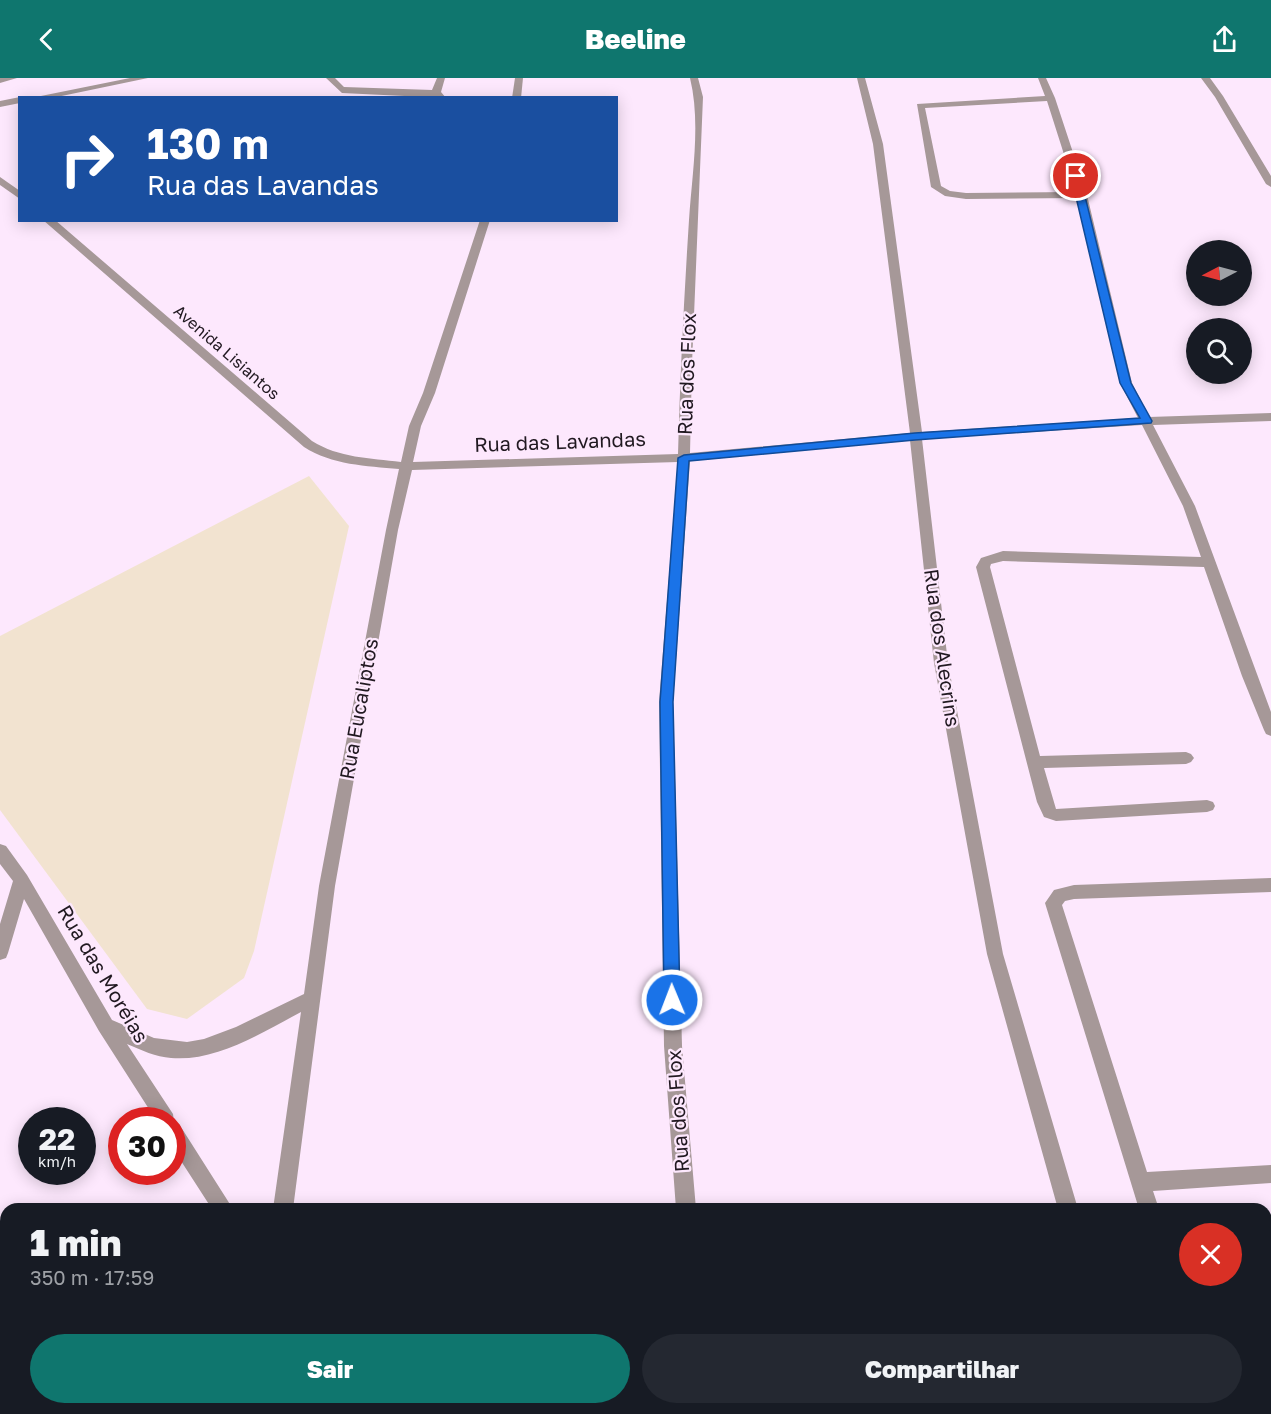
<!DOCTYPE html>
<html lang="pt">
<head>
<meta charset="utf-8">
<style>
	body { margin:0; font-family:"Golos Text",sans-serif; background:#242831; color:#f1f3f6; height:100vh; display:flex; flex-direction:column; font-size:22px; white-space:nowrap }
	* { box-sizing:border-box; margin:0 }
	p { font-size:20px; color:#9ea1a6 }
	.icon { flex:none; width:33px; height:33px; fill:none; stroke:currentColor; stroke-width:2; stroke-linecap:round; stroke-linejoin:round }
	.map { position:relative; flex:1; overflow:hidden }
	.panel { position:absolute; left:0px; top:1125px; width:1272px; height:212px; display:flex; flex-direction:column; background:#171b24; border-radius:18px 18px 0 0; box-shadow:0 3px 15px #0003 }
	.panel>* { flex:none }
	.guide { position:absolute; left:18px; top:18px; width:600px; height:126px; border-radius:0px; box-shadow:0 3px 15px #0003; background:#1a4fa0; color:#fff; overflow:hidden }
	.needle { width:39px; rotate:264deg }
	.fabs { position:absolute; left:1186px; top:162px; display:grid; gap:12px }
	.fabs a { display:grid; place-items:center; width:66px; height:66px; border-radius:50%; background:#171b24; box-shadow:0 3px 15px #0003; font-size:30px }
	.speed { position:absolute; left:18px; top:1029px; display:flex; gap:12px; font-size:30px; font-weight:700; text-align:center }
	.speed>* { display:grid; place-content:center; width:78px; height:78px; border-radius:50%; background:#171b24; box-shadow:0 3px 15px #0003; line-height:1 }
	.speed small { font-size:15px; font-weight:400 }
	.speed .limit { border:9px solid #d22; background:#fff; color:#111 }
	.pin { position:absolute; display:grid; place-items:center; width:51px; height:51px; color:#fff; margin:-26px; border:3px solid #fff; border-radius:50%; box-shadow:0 2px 6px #0007 }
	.me { position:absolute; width:66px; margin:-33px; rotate:359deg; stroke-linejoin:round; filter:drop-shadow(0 0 4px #0008) }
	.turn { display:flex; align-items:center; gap:21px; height:126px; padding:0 30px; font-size:27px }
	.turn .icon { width:78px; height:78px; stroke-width:2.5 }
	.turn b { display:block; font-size:42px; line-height:51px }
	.round { display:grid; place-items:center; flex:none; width:63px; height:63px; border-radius:32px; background:#242831 }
	.head { display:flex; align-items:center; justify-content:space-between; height:102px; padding:0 30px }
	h1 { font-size:36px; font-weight:800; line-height:45px }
	.primary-button { display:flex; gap:12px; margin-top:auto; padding:12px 30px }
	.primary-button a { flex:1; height:69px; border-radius:36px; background:#0f766e; color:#fff; font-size:24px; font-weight:800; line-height:69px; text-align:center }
	.primary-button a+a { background:#242831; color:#f1f3f6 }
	header { display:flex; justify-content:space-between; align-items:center; height:78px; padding:0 30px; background:#0f766e; color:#fff; font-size:27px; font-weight:800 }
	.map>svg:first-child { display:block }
</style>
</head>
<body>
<header><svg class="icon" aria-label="back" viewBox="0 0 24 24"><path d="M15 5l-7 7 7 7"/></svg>Beeline<svg class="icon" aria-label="share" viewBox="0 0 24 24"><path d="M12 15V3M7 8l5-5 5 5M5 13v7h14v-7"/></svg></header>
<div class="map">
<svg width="1271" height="1336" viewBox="0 0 1271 1336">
	<rect width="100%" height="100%" fill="#fde8fd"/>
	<polygon fill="#f2e3d0" points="309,398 349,448 254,873 244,900 187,941 147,931 0,732 0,558"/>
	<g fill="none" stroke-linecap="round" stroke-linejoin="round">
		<g fill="#a69898" fill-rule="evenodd">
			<polygon points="0,0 17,0 0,5"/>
			<polygon points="130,0 148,0 52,20 31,20"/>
			<polygon points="326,0 335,0 344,9 432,12 437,0 445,0 441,14 446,20 342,15"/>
			<polygon points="515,0 523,0 521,20 512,20"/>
			<path d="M690 0H698L703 19 692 286 690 375 910 355 873 66 857 0H865L883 66 922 354 1138 340 1120 305 1078 120 966 121 945 118 931 109 917 26 1045 18 1038 0H1046L1055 20 1087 117 1132 305 1149 339 1271 335V343L1153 347 1195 428 1271 634V658L1266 656 1264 652 1242 598 1204 489 1003 483 991 486 990 489 1040 678 1186 674 1191 676 1194 680 1191 684 1186 686 1044 690 1056 731 1207 722 1213 724 1215 728 1213 732 1207 734 1056 743 1044 739 1037 724 976 489 981 480 1003 473 1201 479 1183 428 1142 347 922 361 948 585 1003 876 1078 1131H1058L987 876 934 585 910 362 690 383 673 624 682 968 696 1131H676L664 968 659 624 678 384 412 392 398 452 335 808 293 1131H273L301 934C263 954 216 984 171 980 156 979 141 972 127 966L173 1036 174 1044 179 1046 233 1131H212L172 1069V1042H156L99 953 24 821 8 875 6 880 0 882V846L13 803 0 786V766L6 768 27 797 112 942 154 960 187 964 204 961 236 949 304 916 319 808 386 452 399 391C366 388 332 387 304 369L43 142H55L312 363C339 380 370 380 401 384L409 348 423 315 480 142H490L435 315 421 348 413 384 678 376C680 298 684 220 689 142 692 96 701 45 690 0ZM1047 23 1076 114 966 115 950 113 941 108 925 30Z"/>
			<polygon points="1201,0 1210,0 1223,18 1271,98 1271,109 1266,106 1215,19"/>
			<polygon points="20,19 20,25 0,29 0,23"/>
			<polygon points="0,99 20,113 20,121 0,107"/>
			<polygon points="1271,800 1271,814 1074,821 1065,823 1062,827 1147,1094 1271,1087 1271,1105 1153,1113 1159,1131 1139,1131 1045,825 1054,812 1074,807"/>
			<rect x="1266" y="1194" width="5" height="20"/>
			<rect x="1266" y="1289" width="5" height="20"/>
			<polygon points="248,1330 269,1330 269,1336 247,1336"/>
			<rect x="692" y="1330" width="22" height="6"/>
			<polygon points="1114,1330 1135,1330 1137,1336 1115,1336"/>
			<polygon points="1198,1330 1219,1330 1220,1336 1198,1336"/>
		</g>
	</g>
	<polygon fill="#1a73e8" stroke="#114b97" stroke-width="1.5" points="1076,95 1080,98 1131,305 1152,343 1151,345 915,362 689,383 673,624 680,922 678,927 672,929 667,927 664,922 660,624 678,380 684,377 915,355 1140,340 1120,305 1071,98"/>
	<g text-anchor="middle" stroke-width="4.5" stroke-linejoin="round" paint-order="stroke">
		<g font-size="16" fill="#211921" stroke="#fde8fd">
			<text transform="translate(227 274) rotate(41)" y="6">Avenida Lisiantos</text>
		</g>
		<g font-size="20" fill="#211921" stroke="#fde8fd">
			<text transform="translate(687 296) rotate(-88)" y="7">Rua dos Flox</text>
			<text transform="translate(560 364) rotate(-2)" y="7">Rua das Lavandas</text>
			<text transform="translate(942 570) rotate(82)" y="7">Rua dos Alecrins</text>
			<text transform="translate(359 631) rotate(-80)" y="7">Rua Eucaliptos</text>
			<text transform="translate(103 896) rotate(59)" y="7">Rua das Moréias</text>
			<text transform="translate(678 1033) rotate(-94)" y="7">Rua dos Flox</text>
		</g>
	</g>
</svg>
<div class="fabs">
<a><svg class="needle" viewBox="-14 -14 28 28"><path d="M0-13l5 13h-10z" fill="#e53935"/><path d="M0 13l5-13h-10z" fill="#9ea1a6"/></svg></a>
<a><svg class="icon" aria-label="search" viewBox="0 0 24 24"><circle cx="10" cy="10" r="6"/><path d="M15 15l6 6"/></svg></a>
</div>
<div class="speed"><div>22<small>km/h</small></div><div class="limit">30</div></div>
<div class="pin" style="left:1076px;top:98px;background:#d93025"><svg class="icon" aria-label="arrive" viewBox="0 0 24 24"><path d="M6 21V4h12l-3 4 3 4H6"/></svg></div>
<svg class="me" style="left:672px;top:922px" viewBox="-20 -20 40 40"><circle r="17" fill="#1a73e8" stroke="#fff" stroke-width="3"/><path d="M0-11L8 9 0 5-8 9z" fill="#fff"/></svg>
<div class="guide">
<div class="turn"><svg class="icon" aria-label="right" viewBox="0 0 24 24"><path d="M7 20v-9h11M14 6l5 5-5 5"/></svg><div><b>130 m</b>Rua das Lavandas</div></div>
</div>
<section class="panel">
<div class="head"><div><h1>1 min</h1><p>350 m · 17:59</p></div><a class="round" style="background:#d93025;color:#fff"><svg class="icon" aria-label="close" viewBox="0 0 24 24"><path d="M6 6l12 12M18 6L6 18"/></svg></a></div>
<div class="primary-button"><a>Sair</a><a>Compartilhar</a></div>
</section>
</div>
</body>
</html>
